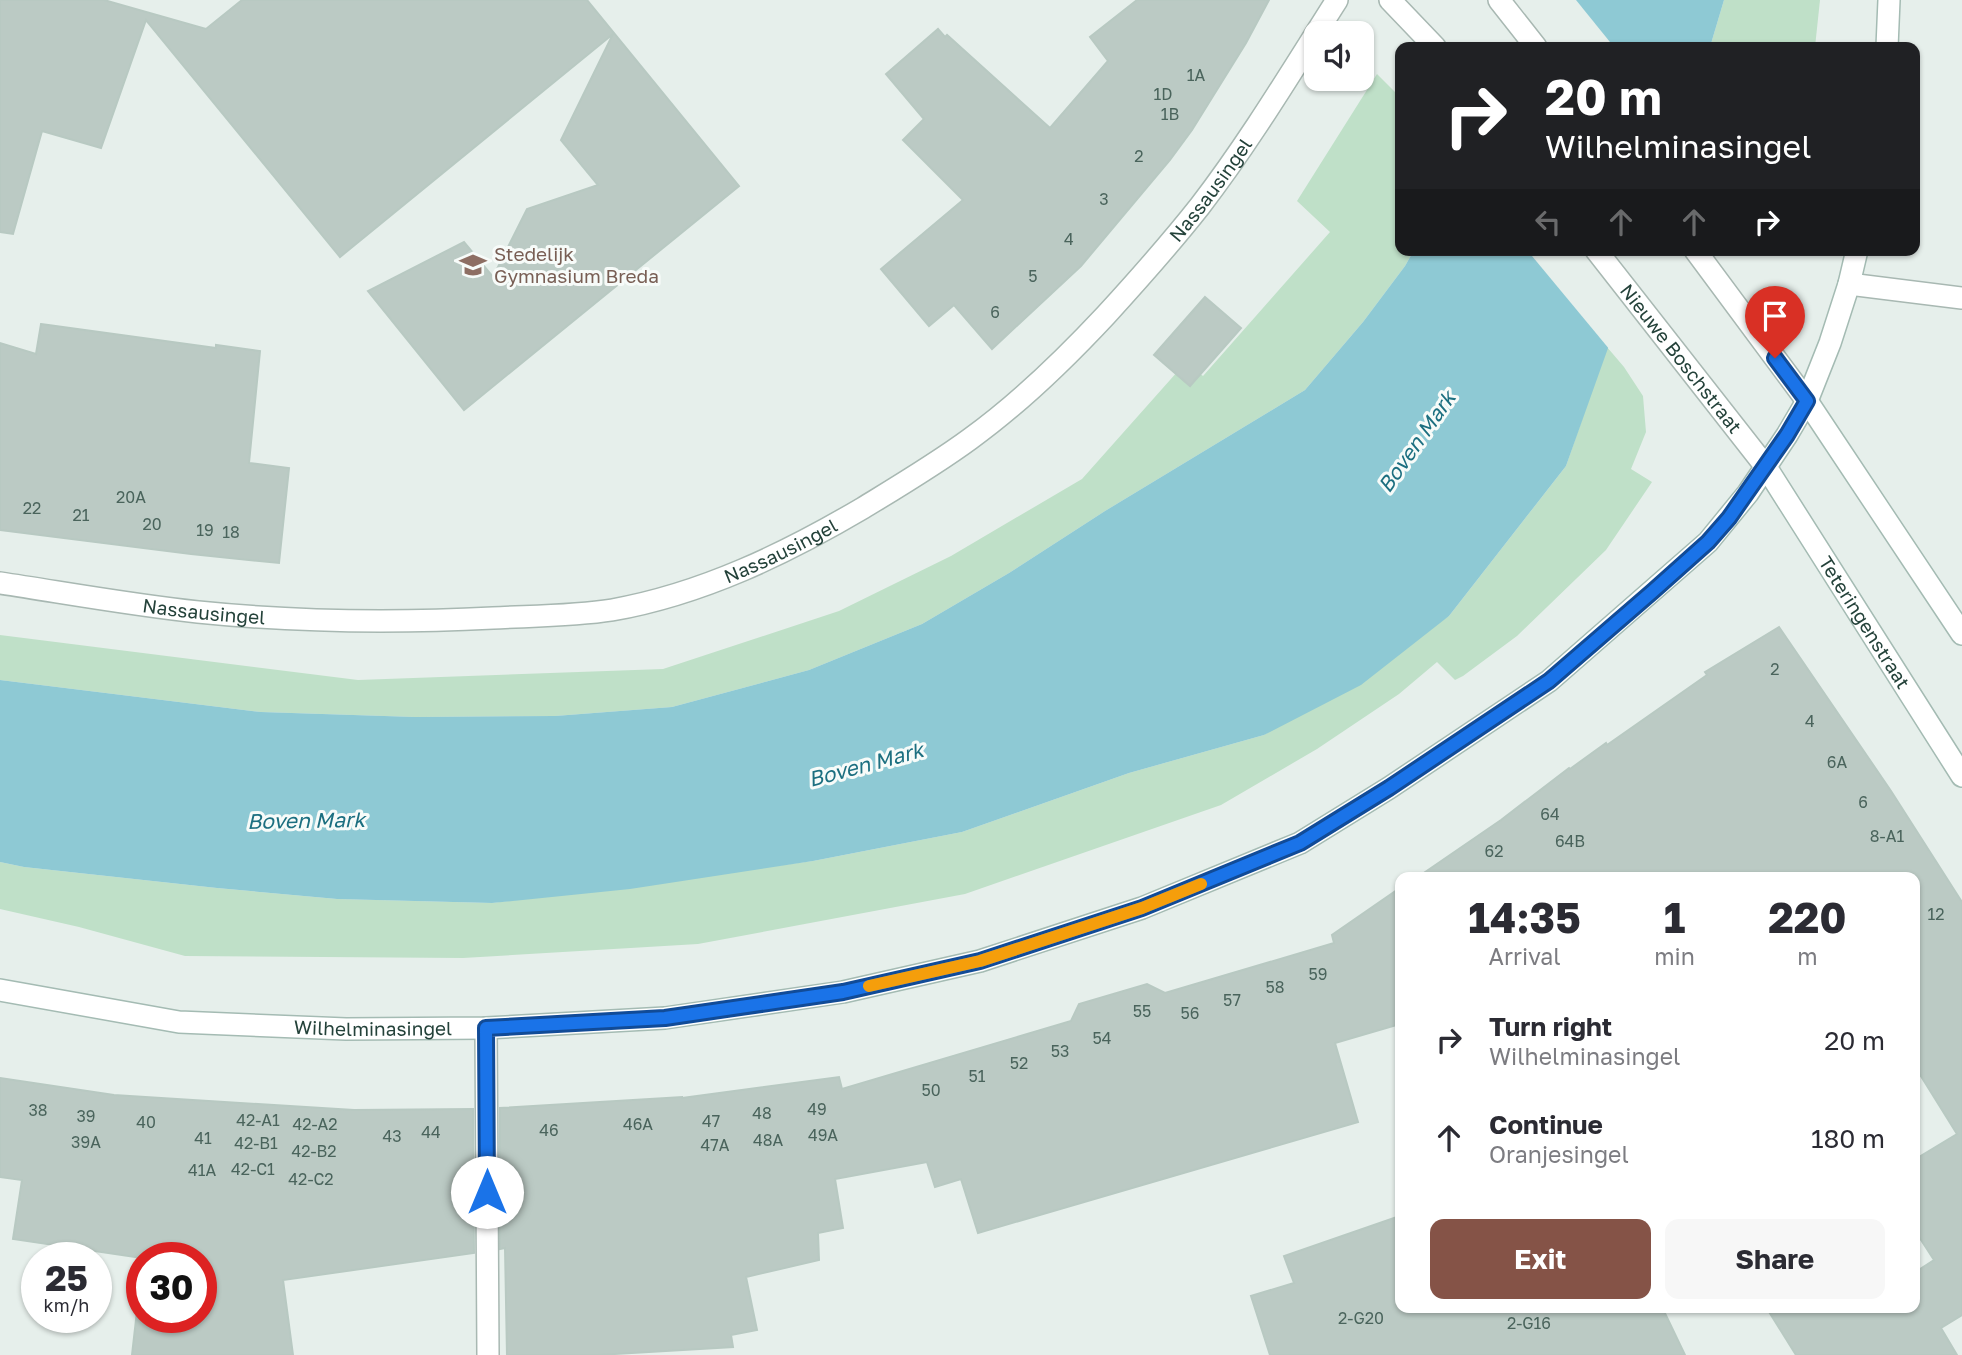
<!DOCTYPE html>
<html lang="en">
<head>
<meta charset="utf-8">
<style>
	body { margin:0; font-family:"Golos Text",sans-serif; background:#f7f7f7; color:#2b2b33; height:100vh; display:flex; flex-direction:column; font-size:26px; white-space:nowrap }
	* { box-sizing:border-box; margin:0 }
	p { font-size:23px; color:#7c7c81 }
	.icon { flex:none; width:38px; height:38px; fill:none; stroke:currentColor; stroke-width:2; stroke-linecap:round; stroke-linejoin:round }
	.map { position:relative; flex:1; overflow:hidden }
	.sheet { position:absolute; left:1395px; top:872px; width:525px; height:441px; display:flex; flex-direction:column; background:#fff; border-radius:14px; box-shadow:0 2px 5px #0004 }
	.sheet>* { flex:none }
	.banner { position:absolute; left:1395px; top:42px; width:525px; height:214px; border-radius:14px; box-shadow:0 2px 5px #0004; background:#202124; color:#fff; overflow:hidden }
	.controls { position:absolute; left:1304px; top:21px; display:grid; gap:14px }
	.controls a { display:grid; place-items:center; width:70px; height:70px; border-radius:14px; background:#fff; box-shadow:0 2px 5px #0004; font-size:35px }
	.speed { position:absolute; left:21px; top:1242px; display:flex; gap:14px; font-size:35px; font-weight:700; text-align:center }
	.speed>* { display:grid; place-content:center; width:91px; height:91px; border-radius:50%; background:#fff; box-shadow:0 2px 5px #0004; line-height:1 }
	.speed small { font-size:18px; font-weight:400 }
	.speed .limit { border:10px solid #d22; background:#fff; color:#111 }
	.pin { position:absolute; display:grid; place-items:center; width:60px; height:60px; color:#fff; margin:-72px -30px; border-radius:50% 50% 50% 0; rotate:-45deg; box-shadow:0 0 7px #0007 }
	.pin .icon { rotate:45deg }
	.me { position:absolute; width:77px; margin:-38px; rotate:0deg; stroke-linejoin:round; filter:drop-shadow(0 0 5px #0008) }
	.turn { display:flex; align-items:center; gap:24px; height:147px; padding:0 35px; font-size:32px }
	.turn .icon { width:91px; height:91px; stroke-width:2.5 }
	.turn b { display:block; font-size:49px; line-height:60px }
	.lanes { display:flex; align-items:center; height:66px; padding:0 35px; background:#0003; justify-content:center; gap:35px; direction:ltr }
	.lanes .off { opacity:.35 }
	.eta { display:flex; justify-content:space-evenly; align-items:center; height:119px; text-align:center }
	.eta b { font-size:42px; font-weight:700; line-height:49px }
	.cta { display:flex; gap:14px; margin-top:auto; padding:14px 35px }
	.cta a { flex:1; height:80px; border-radius:14px; background:#855347; color:#fff; font-size:28px; font-weight:700; line-height:80px; text-align:center }
	.cta a+a { background:#f7f7f7; color:#2b2b33 }
	ul { padding:0; list-style:none }
	li { display:flex; align-items:center; gap:21px; height:98px; padding:0 35px }
	li div { flex:1 }
	li b { display:block; font-size:26px }
	li em { font-style:normal }
	.map>svg:first-child { display:block }
</style>
</head>
<body>
<div class="map">
<svg width="1962" height="1355" viewBox="0 0 1962 1355">
	<rect width="100%" height="100%" fill="#e6efeb"/>
	<g fill="#bfe0c8">
		<polygon points="1724,0 1820,0 1815,47 1710,47"/>
		<polygon points="1377,74 1400,97 1400,250 1414,250 1405,266 1363,322 1305,390 1105,511 1009,573 922,624 809,670 672,707 555,716 415,717 261,712 0,680 0,635 358,680 663,669 839,611 951,556 1082,479 1186,362 1203,376 1330,232 1297,201"/>
		<polygon points="1607,347 1624,367 1643,396 1646,432 1631,469 1652,482 1606,550 1517,636 1463,676 1455,680 1437,662 1399,694 1317,749 1221,805 965,894 698,944 463,958 185,956 79,927 0,909 0,862 24,867 217,888 337,899 492,903 813,861 962,832 1129,773 1264,735 1449,616 1566,466"/>
	</g>
	<g fill="#8ec9d4">
		<polygon points="1517,0 1724,0 1710,47 1501,47"/>
		<polygon points="1414,250 1643,250 1566,466 1449,616 1361,685 1264,735 1129,773 962,832 813,861 630,889 492,903 337,899 217,888 24,867 0,862 0,680 261,712 415,717 555,716 672,707 809,670 922,624 1009,573 1105,511 1305,390 1363,322 1405,266"/>
	</g>
	<g fill="#e6efeb">
		<polygon points="1513,0 1576,0 1614,47 1497,47"/>
		<polygon points="1527,250 1646,250 1610,350"/>
	</g>
	<g fill="#bbcac4" stroke="#b8c9c2" stroke-width="2">
		<polygon points="0,0 104,0 206,29 242,0 587,0 739,186 464,410 368,291 464,242 493,277 527,209 598,185 561,140 613,34 340,257 146,20 101,148 42,131 13,234 0,232"/>
		<polygon points="1137,0 1269,0 1246,43 1192,130 1170,160 1081,266 992,349 954,305 929,326 881,269 963,200 903,140 924,119 886,74 938,29 945,37 947,35 1050,128 1108,61 1090,37"/>
		<polygon points="1205,297 1241,328 1190,386 1154,355"/>
		<polygon points="41,324 216,348 216,345 260,351 249,463 289,468 279,563 191,554 0,530 0,343 36,354"/>
		<polygon points="1779,627 1891,791 1962,902 1962,1315 1941,1328 1957,1355 1796,1355 1766,1307 1914,1307 1914,1273 1934,1260 1914,1229 1914,1160 1957,1134 1914,1065 1914,877 1418,877 1501,820 1569,768 1570,769 1606,743 1607,745 1707,675 1705,672"/>
		<polygon points="1400,888 1400,1024 1335,1043 1358,1122 978,1233 961,1179 935,1187 927,1162 835,1179 843,1228 818,1233 819,1260 746,1277 757,1330 731,1335 733,1347 598,1355 507,1355 505,1248 500,1249 500,1108 682,1097 682,1098 839,1077 842,1089 1071,1021 1079,1004 1147,984 1165,993 1334,943 1332,935"/>
		<polygon points="0,1078 114,1095 177,1099 354,1110 473,1109 474,1253 283,1280 293,1355 132,1355 142,1267 142,1318 201,1318 201,1258 142,1258 13,1239 22,1180 0,1177"/>
		<polygon points="1400,1216 1400,1307 1662,1307 1685,1355 1270,1355 1251,1296 1294,1283 1284,1256"/>
	</g>
	<g fill="none" stroke-linecap="round" stroke-linejoin="round">
		<defs>
			<g id="street">
				<polyline points="1390,0 1435,47"/>
				<polyline points="1499,0 1536,47"/>
				<path id="s1" d="M1596 250 1766 467"/>
				<polyline points="1695,250 1807,401"/>
				<polyline points="1849,284 1962,298"/>
				<path id="s2" d="M0 583C66 593 132 605 198 612 296 622 395 623 493 618 532 616 574 616 612 610 702 594 785 554 863 508 899 486 936 464 970 439 1020 403 1064 360 1106 315 1138 280 1170 244 1200 206 1250 141 1293 69 1337 0"/>
				<polyline points="486,1028 488,1355"/>
			</g>
			<g id="secondary">
				<polyline points="1887,47 1889,0"/>
				<polyline points="1807,401 1962,634"/>
				<path id="s3" d="M1766 467 1962 776"/>
				<path id="s4" d="M0 990 179 1022 346 1029 486 1028 665 1018 843 992 980 961 1142 908 1300 843 1389 788 1549 681 1708 542 1748 493 1787 435 1807 401 1830 343 1849 284 1857 250"/>
			</g>
		</defs>
		<use href="#street" stroke="#a8b8b2" stroke-width="24"/>
		<use href="#secondary" stroke="#a4bbb3" stroke-width="24"/>
		<use href="#street" stroke="#fff" stroke-width="21"/>
		<use href="#secondary" stroke="#fff" stroke-width="21"/>
	</g>
	<g fill="none" stroke-linecap="round" stroke-linejoin="round">
		<defs>
			<polyline id="route" points="487,1192 486,1028 665,1018 843,992 980,961 1142,908 1300,843 1389,788 1549,681 1652,592 1708,542 1729,518 1787,435 1807,401 1775,358"/>
		</defs>
		<use href="#route" stroke="#114b97" stroke-width="18"/>
		<use href="#route" stroke="#1a73e8" stroke-width="12"/>
		<polyline stroke="#f59e0b" stroke-width="12" points="869,986 980,961 1142,908 1201,884"/>
	</g>
	<defs>
		<symbol id="school-bare" viewBox="-9 -9 18 18"><path d="M0-5L7-2L0 1L-7-2ZM-4 1L0 2.5L4 1V4Q0 6-4 4Z" fill="#8d6e63" stroke="#f7fbf9" stroke-width="2.5" paint-order="stroke"/></symbol>
	</defs>
	<g fill-rule="evenodd">
		<use href="#school-bare" x="454" y="246" width="38" height="38"/>
	</g>
	<g text-anchor="middle" stroke-width="6" stroke-linejoin="round" paint-order="stroke">
		<g font-size="16" fill="#4a645c">
			<text x="1196" y="81">1A</text>
			<text x="1163" y="100">1D</text>
			<text x="1170" y="120">1B</text>
			<text x="1139" y="162">2</text>
			<text x="1104" y="205">3</text>
			<text x="1069" y="245">4</text>
			<text x="1033" y="282">5</text>
			<text x="995" y="318">6</text>
			<text x="131" y="503">20A</text>
			<text x="32" y="514">22</text>
			<text x="81" y="521">21</text>
			<text x="152" y="530">20</text>
			<text x="205" y="536">19</text>
			<text x="231" y="538">18</text>
			<text x="1775" y="675">2</text>
			<text x="1810" y="727">4</text>
			<text x="1837" y="768">6A</text>
			<text x="1863" y="808">6</text>
			<text x="1550" y="820">64</text>
			<text x="1887" y="842">8-A1</text>
			<text x="1570" y="847">64B</text>
			<text x="1494" y="857">62</text>
			<text x="1936" y="920">12</text>
			<text x="1318" y="980">59</text>
			<text x="1275" y="993">58</text>
			<text x="1232" y="1006">57</text>
			<text x="1142" y="1017">55</text>
			<text x="1190" y="1019">56</text>
			<text x="1102" y="1044">54</text>
			<text x="1060" y="1057">53</text>
			<text x="1019" y="1069">52</text>
			<text x="977" y="1082">51</text>
			<text x="931" y="1096">50</text>
			<text x="817" y="1115">49</text>
			<text x="38" y="1116">38</text>
			<text x="762" y="1119">48</text>
			<text x="86" y="1122">39</text>
			<text x="258" y="1126">42-A1</text>
			<text x="711" y="1127">47</text>
			<text x="146" y="1128">40</text>
			<text x="315" y="1130">42-A2</text>
			<text x="638" y="1130">46A</text>
			<text x="549" y="1136">46</text>
			<text x="431" y="1138">44</text>
			<text x="823" y="1141">49A</text>
			<text x="392" y="1142">43</text>
			<text x="203" y="1144">41</text>
			<text x="768" y="1146">48A</text>
			<text x="86" y="1148">39A</text>
			<text x="256" y="1149">42-B1</text>
			<text x="715" y="1151">47A</text>
			<text x="314" y="1157">42-B2</text>
			<text x="253" y="1175">42-C1</text>
			<text x="202" y="1176">41A</text>
			<text x="311" y="1185">42-C2</text>
			<text x="1361" y="1324">2-G20</text>
			<text x="1529" y="1329">2-G16</text>
		</g>
		<g font-size="19" fill="#24423a" stroke="#f7fbf9">
			<text dy="7" stroke="none"><textPath href="#s2" startOffset="1362">Nassausingel</textPath></text>
			<text dy="7" stroke="none"><textPath href="#s1" startOffset="138">Nieuwe Boschstraat</textPath></text>
			<text dy="7" stroke="none"><textPath href="#s2" startOffset="794">Nassausingel</textPath></text>
			<text dy="7" stroke="none"><textPath href="#s2" startOffset="206">Nassausingel</textPath></text>
			<text dy="7" stroke="none"><textPath href="#s3" startOffset="184">Teteringenstraat</textPath></text>
			<text dy="7" stroke="none"><textPath href="#s4" startOffset="376">Wilhelminasingel</textPath></text>
		</g>
		<g font-size="19" fill="#785e54" stroke="#f7fbf9" text-anchor="start">
			<text x="494" y="261">Stedelijk<tspan x="494" dy="22">Gymnasium Breda</tspan></text>
		</g>
		<g font-size="21" font-style="italic" fill="#1c6f80" stroke="#f7fbf9">
			<text transform="translate(1417 442) rotate(-55)" y="7">Boven Mark</text>
			<text transform="translate(866 765) rotate(-15)" y="7">Boven Mark</text>
			<text transform="translate(306 821) rotate(-1)" y="7">Boven Mark</text>
		</g>
	</g>
</svg>
<div class="controls">
<a><svg class="icon" aria-label="sound" viewBox="0 0 24 24"><path d="M4 9h4l5-4v14l-5-4H4zM17 9q2 3 0 6"/></svg></a>
</div>
<div class="speed"><div>25<small>km/h</small></div><div class="limit">30</div></div>
<div class="pin" style="left:1775px;top:358px;background:#d93025"><svg class="icon" aria-label="arrive" viewBox="0 0 24 24"><path d="M6 21V4h12l-3 4 3 4H6"/></svg></div>
<svg class="me" style="left:487px;top:1192px" viewBox="-20 -20 40 40"><circle r="19" fill="#fff"/><path d="M0-13L10 11 0 6-10 11z" fill="#1a73e8"/></svg>
<div class="banner">
<div class="turn"><svg class="icon" aria-label="right" viewBox="0 0 24 24"><path d="M7 20v-9h11M14 6l5 5-5 5"/></svg><div><b>20 m</b>Wilhelminasingel</div></div>
<div class="lanes"><svg class="icon off" aria-label="left" viewBox="0 0 24 24"><path d="M17 20v-9H6M10 6l-5 5 5 5"/></svg><svg class="icon off" aria-label="ahead" viewBox="0 0 24 24"><path d="M12 20V5M6 11l6-6 6 6"/></svg><svg class="icon off" aria-label="ahead" viewBox="0 0 24 24"><path d="M12 20V5M6 11l6-6 6 6"/></svg><svg class="icon" aria-label="right" viewBox="0 0 24 24"><path d="M7 20v-9h11M14 6l5 5-5 5"/></svg></div>
</div>
<section class="sheet">
<div class="eta">
<div><b>14:35</b><p>Arrival</p></div>
<div><b>1</b><p>min</p></div>
<div><b>220</b><p>m</p></div>
</div>
<ul>
<li><svg class="icon" aria-label="right" viewBox="0 0 24 24"><path d="M7 20v-9h11M14 6l5 5-5 5"/></svg><div><b>Turn right</b><p>Wilhelminasingel</p></div><em>20 m</em></li>
<li><svg class="icon" aria-label="ahead" viewBox="0 0 24 24"><path d="M12 20V5M6 11l6-6 6 6"/></svg><div><b>Continue</b><p>Oranjesingel</p></div><em>180 m</em></li>
</ul>
<div class="cta"><a>Exit</a><a>Share</a></div>
</section>
</div>
</body>
</html>
